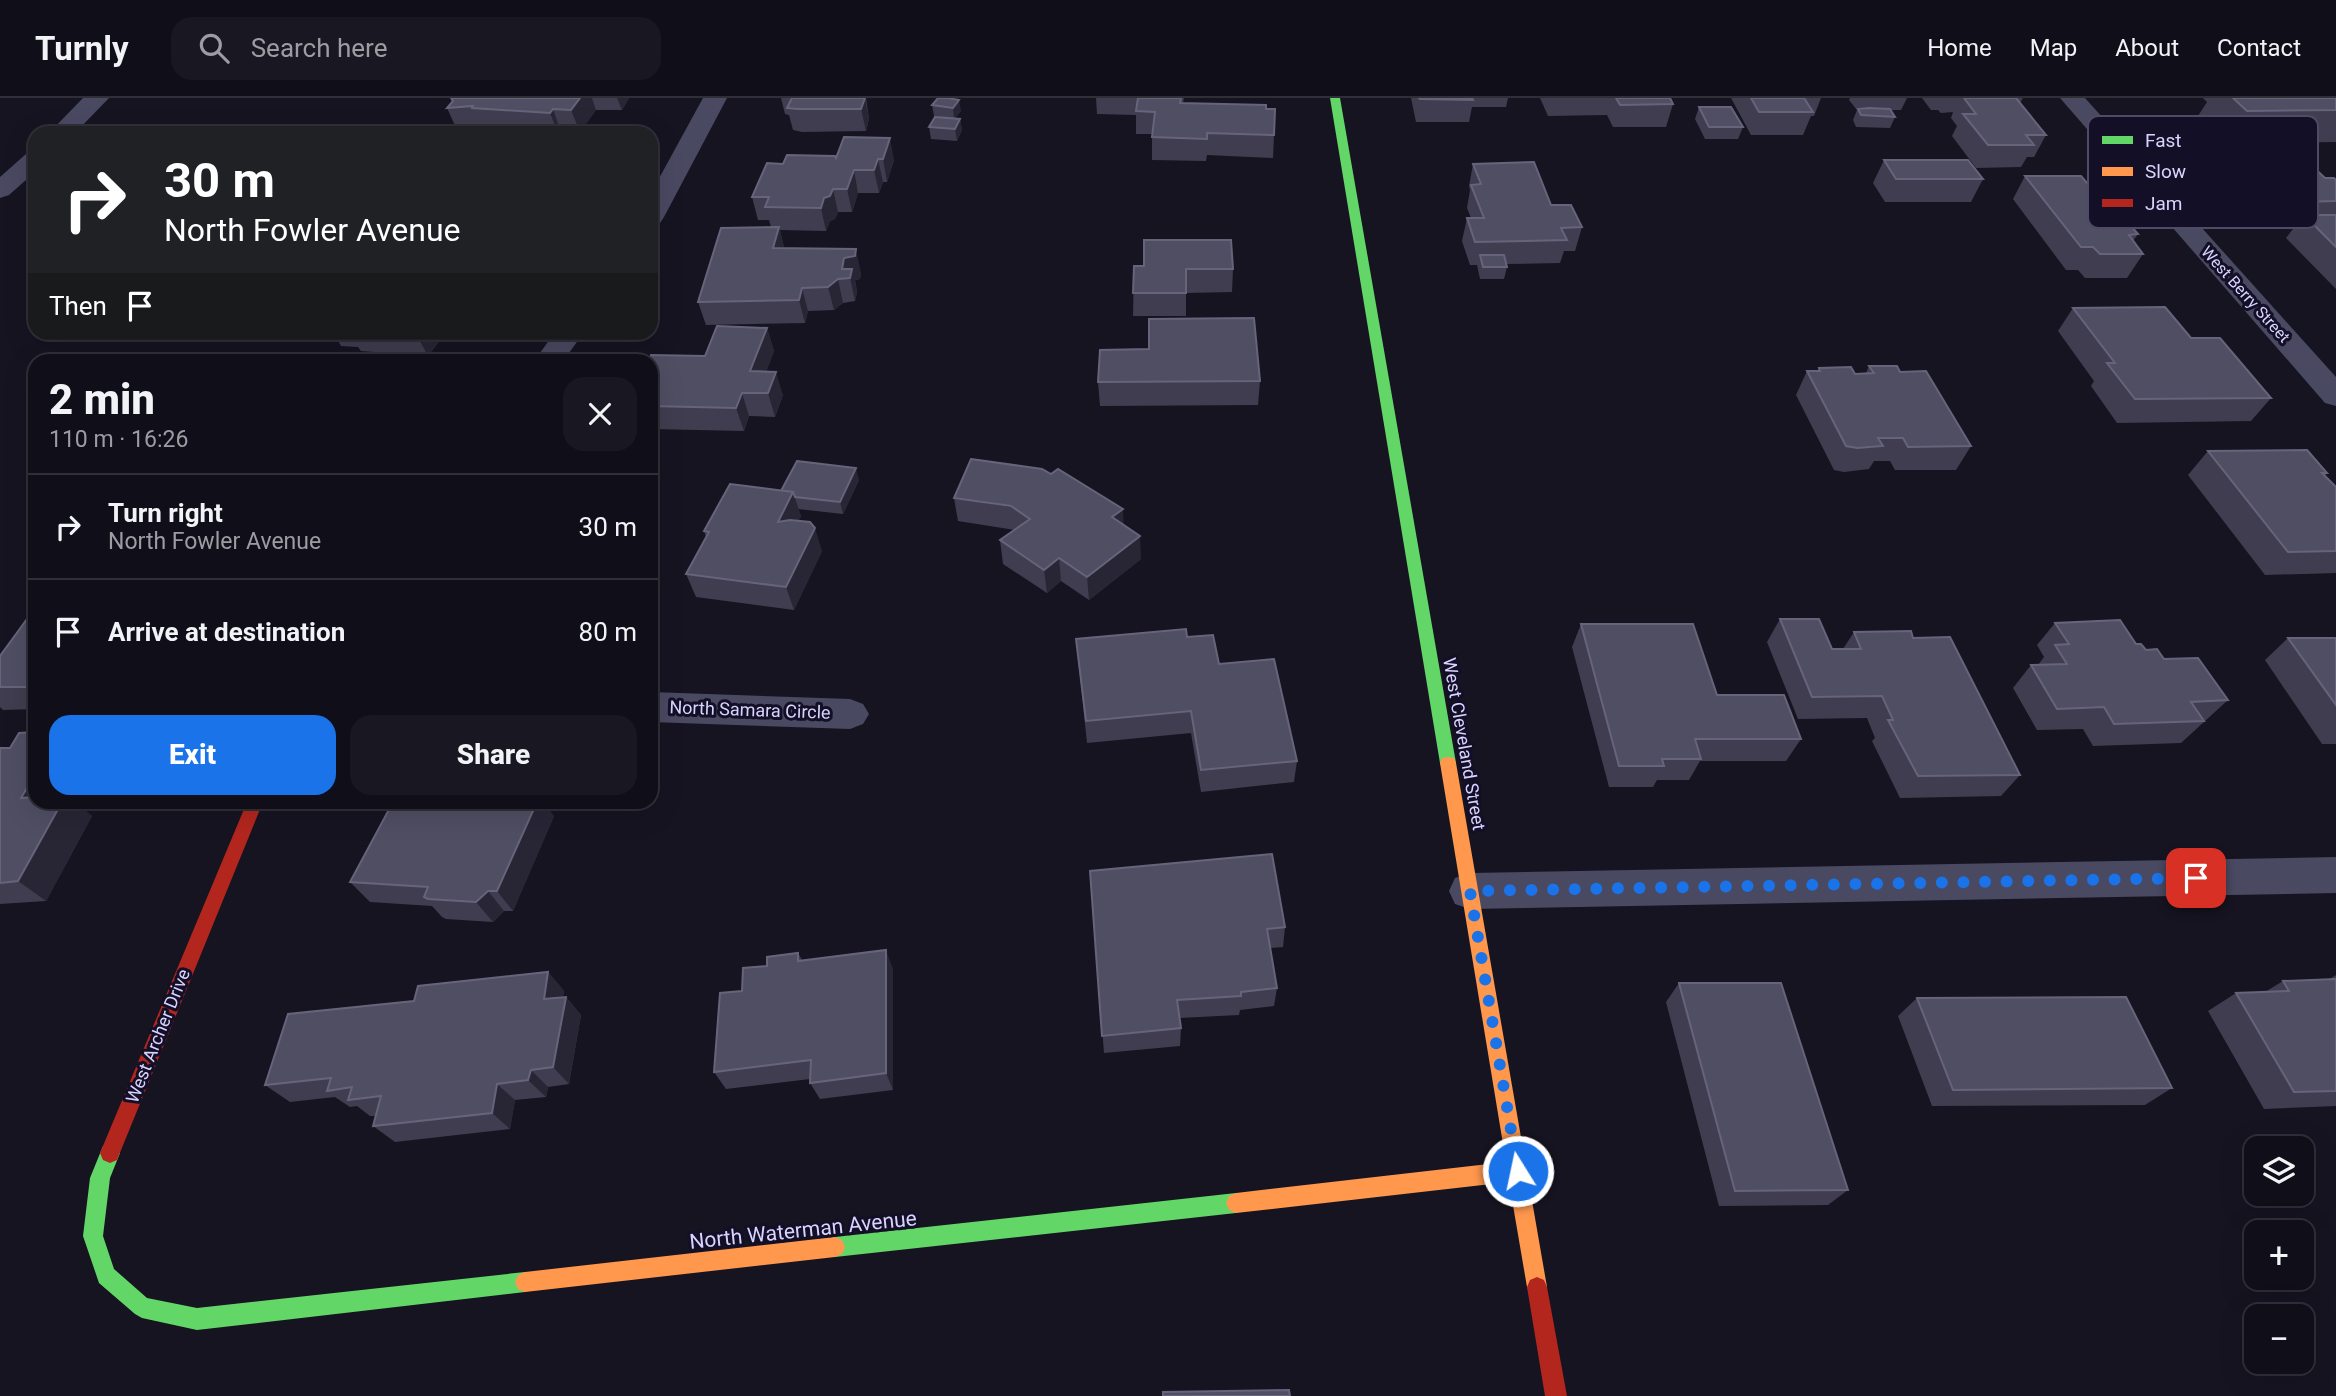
<!DOCTYPE html>
<html lang="en">
<head>
<meta charset="utf-8">
<style>
	body { margin:0; font-family:Roboto,sans-serif; background:#191822; color:#f1f3f6; height:100vh; display:flex; flex-direction:column; font-size:26px; white-space:nowrap }
	* { box-sizing:border-box; margin:0 }
	p { font-size:23px; color:#9c9ca2 }
	.icon { flex:none; width:38px; height:38px; fill:none; stroke:currentColor; stroke-width:2; stroke-linecap:round; stroke-linejoin:round }
	.map { position:relative; flex:1; overflow:hidden }
	.details { position:absolute; left:28px; top:256px; width:630px; height:455px; display:flex; flex-direction:column; background:#100f19; border-radius:21px; box-shadow:0 7px 28px #0002,0 0 0 2px #302f38 }
	.details>* { flex:none }
	.top-card { position:absolute; left:28px; top:28px; width:630px; height:214px; border-radius:21px; box-shadow:0 7px 28px #0002,0 0 0 2px #302f38; background:#202124; color:#fff; overflow:hidden }
	.controls { position:absolute; left:2244px; top:1038px; display:grid; gap:14px }
	.controls a { display:grid; place-items:center; width:70px; height:70px; border-radius:14px; background:#100f19; box-shadow:0 7px 28px #0002,0 0 0 2px #302f38; font-size:35px }
	.pin { position:absolute; display:grid; place-items:center; width:60px; height:60px; color:#fff; margin:-30px; border-radius:14px; box-shadow:0 4px 10px #0006 }
	.me { position:absolute; width:77px; margin:-38px; rotate:350deg; stroke-linejoin:round; filter:drop-shadow(0 0 5px #0008) }
	.turn { display:flex; align-items:center; gap:24px; height:147px; padding:0 21px; font-size:32px }
	.turn .icon { width:91px; height:91px; stroke-width:2.5 }
	.turn b { display:block; font-size:49px; line-height:60px }
	.then { display:flex; align-items:center; height:66px; padding:0 21px; background:#0003; gap:14px; font-size:26px }
	.round { display:grid; place-items:center; flex:none; width:74px; height:74px; border-radius:21px; background:#191822 }
	.headline { display:flex; align-items:center; justify-content:space-between; height:119px; padding:0 21px }
	h1 { font-size:42px; font-weight:800; line-height:52px }
	.primary-button { display:flex; gap:14px; margin-top:auto; padding:14px 21px }
	.primary-button a { flex:1; height:80px; border-radius:21px; background:#1a73e8; color:#fff; font-size:28px; font-weight:800; line-height:80px; text-align:center }
	.primary-button a+a { background:#191822; color:#f1f3f6 }
	ul { padding:0; list-style:none }
	li { display:flex; align-items:center; gap:21px; height:105px; padding:0 21px; border-top:2px solid #302f38 }
	li div { flex:1 }
	li b { display:block; font-size:26px }
	li em { font-style:normal }
	header { display:flex; align-items:center; gap:42px; box-sizing:border-box; height:98px; padding:0 35px; background:#100f19; border-bottom:2px solid #302f38 }
	header strong { font-size:33px }
	nav { display:flex; gap:38px; margin-inline-start:auto; font-size:24px }
	.search { width:490px; height:63px; background:#191822; display:flex; align-items:center; gap:18px; box-sizing:border-box; padding:0 24px; border-radius:21px; color:#9c9ca2; font-size:26px }
	.map>svg:first-child { display:block }
</style>
</head>
<body>
<header>
<strong>Turnly</strong>
<div class="search"><svg class="icon" aria-label="search" viewBox="0 0 24 24"><circle cx="10" cy="10" r="6"/><path d="M15 15l6 6"/></svg>Search here</div>
<nav><a>Home</a><a>Map</a><a>About</a><a>Contact</a></nav>
</header>
<div class="map">
<svg width="2336" height="1298" viewBox="0 0 2336 1298">
	<rect width="100%" height="100%" fill="#161421"/>
	<g fill="none" stroke-linecap="round" stroke-linejoin="round">
		<g fill="#4a4962" fill-rule="evenodd">
			<polygon points="83,0 109,0 75,35 49,35"/>
			<polygon points="703,0 727,0 664,119 660,125 651,127 651,95"/>
			<polygon points="2060,0 2085,0 2336,279 2336,308 2325,305"/>
			<polygon points="35,53 35,74 9,97 0,100 0,79 26,56"/>
			<polygon points="555,234 584,234 564,262 535,262"/>
			<polygon points="651,594 850,601 863,606 869,616 863,626 850,631 651,624"/>
			<polygon points="2336,759 2336,795 1470,811 1455,806 1449,793 1455,780 1470,775"/>
		</g>
		<g fill="#63d668" fill-rule="evenodd">
			<polygon points="1330,0 1340,0 1456,665 1454,670 1442,670 1440,665"/>
			<polygon points="110,1045 117,1048 120,1055 110,1080 103,1138 114,1171 147,1200 197,1210 525,1174 532,1177 535,1184 532,1191 525,1194 197,1232 142,1220 135,1216 99,1185 83,1138 90,1080 103,1048"/>
			<polygon points="1236,1095 1243,1098 1246,1105 1243,1112 1236,1115 835,1159 828,1156 825,1149 828,1142 835,1139"/>
		</g>
		<g fill="#ff974d" fill-rule="evenodd">
			<polygon points="1448,659 1454,660 1456,665 1547,1189 1544,1196 1537,1199 1530,1196 1527,1189 1509,1084 1236,1115 1229,1112 1226,1105 1229,1098 1236,1095 1506,1064 1440,665 1442,660"/>
			<polygon points="835,1139 842,1142 845,1149 842,1156 835,1159 525,1194 518,1191 515,1184 518,1177 525,1174"/>
		</g>
		<g fill="#b3261e" fill-rule="evenodd">
			<polygon points="247,704 263,704 117,1062 110,1065 103,1062 100,1055"/>
			<polygon points="1537,1179 1544,1182 1547,1189 1567,1298 1545,1298 1527,1189 1530,1182"/>
		</g>
	</g>
	<g fill="#403d50">
		<polygon points="451,0 629,0 622,12 596,12 580,34 561,34 561,35 523,35 481,32 481,31 457,32 447,10 452,4"/>
		<polygon points="781,0 866,0 869,21 866,33 802,34 793,32 789,17 785,16"/>
		<polygon points="938,0 961,13 955,20 960,21 962,32 957,43 931,41 929,29 940,19 934,18 932,7"/>
		<polygon points="1096,0 1184,0 1183,5 1266,11 1274,37 1273,60 1207,57 1206,63 1152,62 1152,36 1136,36 1136,17 1097,16"/>
		<polygon points="1411,0 1508,0 1506,9 1472,9 1469,24 1416,24"/>
		<polygon points="1540,0 1670,0 1673,6 1666,29 1613,29 1607,17 1548,18"/>
		<polygon points="1731,0 1821,0 1814,18 1811,18 1803,37 1751,37"/>
		<polygon points="1850,0 1907,0 1901,12 1891,12 1895,19 1890,30 1856,29 1853,22 1857,12 1849,2"/>
		<polygon points="1922,0 2023,0 2020,5 2046,37 2034,59 2027,59 2021,69 1976,70 1952,38 1957,28 1951,20 1953,14 1941,15 1938,12 1931,12"/>
		<polygon points="2203,0 2336,0 2336,44 2266,45 2271,49 2325,80 2336,82 2336,191 2286,140 2296,127 2279,127 2262,108 2254,103 2247,104 2216,73 2232,50 2234,50 2237,45 2225,45 2198,18 2207,4"/>
		<polygon points="1699,9 1743,29 1738,41 1705,41 1695,21"/>
		<polygon points="844,39 894,62 887,84 883,84 879,95 858,95 852,114 838,114 835,121 830,123 826,133 780,132 784,150 861,175 860,181 855,182 857,194 855,203 843,205 834,212 808,213 805,225 706,227 698,204 771,129 769,122 758,122 752,99 783,66 836,60"/>
		<polygon points="1884,62 1983,81 1971,104 1885,104 1873,85"/>
		<polygon points="1473,66 1551,107 1582,129 1575,153 1564,153 1560,165 1506,166 1507,169 1504,181 1480,181 1477,167 1470,167 1462,143 1467,120 1471,120 1467,110 1470,92 1469,88"/>
		<polygon points="2025,78 2111,113 2138,136 2133,143 2143,156 2127,180 2085,180 2078,172 2066,172 2013,101"/>
		<polygon points="1134,168 1233,171 1232,194 1186,195 1186,218 1133,218"/>
		<polygon points="2073,210 2191,240 2271,300 2251,323 2117,325 2091,288 2094,283 2058,233"/>
		<polygon points="767,230 774,253 766,274 783,297 775,319 749,318 744,333 651,331 651,262 705,258"/>
		<polygon points="333,234 446,234 428,258 361,253 358,249 341,248"/>
		<polygon points="1149,251 1260,283 1258,307 1100,308 1098,284"/>
		<polygon points="1869,268 1900,274 1971,348 1956,372 1895,372 1890,363 1874,363 1869,371 1844,374 1834,372 1796,297 1807,273 1817,273 1819,270 1855,276 1866,275"/>
		<polygon points="2208,353 2327,375 2325,378 2336,389 2336,475 2265,477 2188,377"/>
		<polygon points="859,382 843,416 798,411 801,418 798,423 822,453 794,512 696,499 686,476 706,439 704,433 781,393"/>
		<polygon points="954,400 1123,427 1141,461 1089,502 1061,483 1047,495 1003,466 1000,442 1015,432 958,423"/>
		<polygon points="35,510 35,611 3,612 0,609 0,558"/>
		<polygon points="1780,521 1832,551 1843,551 1854,534 1913,540 2020,677 2001,698 1900,700 1872,643 1875,640 1867,620 1798,621 1767,544"/>
		<polygon points="2055,525 2136,546 2164,561 2228,602 2181,645 2093,648 2083,631 2037,632 2013,590 2031,567 2038,567 2044,559 2037,547"/>
		<polygon points="1581,526 1717,597 1801,641 1786,663 1700,663 1689,682 1657,682 1653,689 1609,689 1572,549"/>
		<polygon points="1187,539 1219,566 1297,663 1294,684 1201,694 1191,635 1087,645 1076,541"/>
		<polygon points="2288,540 2336,540 2336,646 2322,646 2265,562"/>
		<polygon points="35,634 35,704 79,708 92,718 46,803 0,806 0,650 10,650"/>
		<polygon points="554,718 513,813 504,813 493,824 446,821 442,819 432,808 370,804 350,784"/>
		<polygon points="1090,773 1285,829 1283,849 1270,850 1277,890 1274,908 1240,912 1239,917 1179,920 1181,930 1180,948 1104,955"/>
		<polygon points="798,855 802,862 893,871 893,992 820,1001 810,985 810,981 726,991 714,974 742,893 767,868"/>
		<polygon points="548,874 564,893 563,899 566,899 581,917 569,986 548,989 546,999 515,1002 510,1031 395,1044 373,1028 376,1018 370,1018 357,1008 350,1009 335,999 290,1004 265,987 414,903"/>
		<polygon points="2336,877 2336,1008 2264,1011 2208,913 2236,895 2265,894 2283,883 2328,882"/>
		<polygon points="1679,885 1848,1092 1828,1107 1719,1108 1666,904"/>
		<polygon points="1917,900 2172,990 2145,1007 1932,1008 1898,918"/>
	</g>
	<g fill="#282635">
		<polygon points="580,0 592,0 596,12 580,34 571,12"/>
		<polygon points="617,0 629,0 622,12"/>
		<polygon points="865,0 869,21 866,33 861,11"/>
		<polygon points="959,2 961,13 954,21 953,10"/>
		<polygon points="553,11 561,34 561,35 558,35 550,15"/>
		<polygon points="960,21 962,32 957,43 955,31"/>
		<polygon points="890,40 894,62 887,84 883,61"/>
		<polygon points="878,61 883,84 879,95 874,72"/>
		<polygon points="854,72 858,95 852,114 847,91"/>
		<polygon points="833,91 838,114 835,121 830,123 826,133 821,110 824,100"/>
		<polygon points="779,129 785,152 773,150"/>
		<polygon points="856,151 861,175 860,181 855,182 857,194 855,203 850,180 842,171 844,160"/>
		<polygon points="838,181 843,205 834,212 828,189"/>
		<polygon points="802,190 808,213 805,225 799,202"/>
		<polygon points="767,230 774,253 758,296 750,273"/>
		<polygon points="415,234 446,234 428,258"/>
		<polygon points="776,274 783,297 775,319 768,295"/>
		<polygon points="742,295 749,318 744,333 736,310"/>
		<polygon points="856,370 859,382 843,416 840,404"/>
		<polygon points="793,394 801,418 786,447 778,424"/>
		<polygon points="1123,411 1124,434 1112,419"/>
		<polygon points="815,430 822,453 794,512 786,489"/>
		<polygon points="1140,438 1141,461 1089,502 1087,479"/>
		<polygon points="1059,460 1061,483 1047,495 1044,472"/>
		<polygon points="27,690 35,696 35,704 21,700"/>
		<polygon points="62,704 82,704 79,708 92,718 46,803 18,783"/>
		<polygon points="537,704 544,704 554,718 513,813 497,793"/>
		<polygon points="488,793 504,813 493,824 476,804"/>
		<polygon points="886,852 893,871 893,992 886,975"/>
		<polygon points="548,874 564,893 560,919 544,901"/>
		<polygon points="566,899 581,917 569,986 553,969"/>
		<polygon points="531,972 548,989 546,999 528,982"/>
		<polygon points="497,986 515,1002 510,1031 492,1015"/>
	</g>
	<g fill="#504e63" stroke="#66637b" stroke-width="2">
		<polygon points="451,0 580,0 571,12 553,11 550,15 472,10 473,8 447,10 453,3"/>
		<polygon points="792,0 865,0 861,11 797,11 787,10"/>
		<polygon points="938,0 948,0 959,2 953,10 932,7"/>
		<polygon points="1138,0 1181,0 1180,5 1266,7 1266,11 1275,11 1274,37 1207,35 1207,41 1152,39 1155,14 1136,13"/>
		<polygon points="1419,0 1472,0 1473,2 1420,1"/>
		<polygon points="1616,0 1670,0 1673,6 1620,7"/>
		<polygon points="1751,0 1804,0 1813,14 1759,14"/>
		<polygon points="1964,0 2016,0 2046,37 2026,37 2034,47 1988,47 1963,16 1976,16"/>
		<polygon points="2233,0 2336,0 2336,12 2247,13"/>
		<polygon points="1699,9 1731,9 1743,29 1709,29"/>
		<polygon points="1869,10 1890,11 1895,19 1861,17 1858,11"/>
		<polygon points="935,19 960,21 955,31 929,29"/>
		<polygon points="844,39 890,40 883,61 878,61 874,72 854,72 847,91 833,91 830,98 824,100 821,110 765,109 769,99 752,99 767,65 783,66 787,57 835,58 836,60"/>
		<polygon points="2264,42 2271,49 2292,49 2325,80 2334,80 2336,82 2336,103 2296,104 2279,85 2270,81 2263,81 2232,50 2246,50 2239,43"/>
		<polygon points="1884,62 1968,62 1983,81 1896,81"/>
		<polygon points="1534,64 1551,107 1571,107 1582,129 1561,130 1567,142 1475,144 1467,120 1484,120 1471,87 1481,86 1473,66"/>
		<polygon points="2025,78 2081,78 2111,113 2118,113 2138,136 2129,137 2143,156 2100,156 2093,149 2081,149"/>
		<polygon points="2304,117 2336,117 2336,149"/>
		<polygon points="779,129 773,150 856,151 855,158 844,160 842,171 852,171 850,180 838,181 828,189 802,190 799,202 698,204 721,130"/>
		<polygon points="1144,142 1231,142 1233,171 1186,171 1186,195 1133,195 1134,168 1144,168"/>
		<polygon points="1480,157 1504,157 1507,169 1483,169"/>
		<polygon points="2165,209 2191,240 2220,240 2271,300 2135,301 2107,265 2115,265 2073,210"/>
		<polygon points="1254,220 1260,283 1098,284 1100,252 1149,251 1149,221"/>
		<polygon points="717,228 767,230 750,273 776,274 768,295 742,295 736,310 651,308 651,262 634,262 635,260 650,260 651,257 705,258"/>
		<polygon points="1869,268 1897,268 1900,274 1926,273 1971,348 1908,349 1903,340 1878,340 1883,348 1857,350 1846,348 1807,273 1820,273 1819,270 1851,269 1855,276 1874,275"/>
		<polygon points="2307,352 2327,375 2322,375 2336,389 2336,453 2288,454 2208,353"/>
		<polygon points="971,361 1042,371 1051,376 1058,371 1123,411 1112,419 1140,438 1087,479 1059,460 1044,472 1000,442 1030,421 1011,408 954,400"/>
		<polygon points="797,363 856,370 840,404 795,399 793,394 781,393"/>
		<polygon points="730,386 793,394 778,424 790,422 810,424 815,430 786,489 686,476 709,434 704,433"/>
		<polygon points="35,510 35,589 0,589 0,558"/>
		<polygon points="1780,521 1819,521 1832,551 1861,551 1854,534 1911,533 1913,540 1950,539 2020,677 1918,678 1888,622 1893,622 1882,598 1812,599"/>
		<polygon points="2120,522 2136,546 2141,546 2146,552 2157,551 2164,561 2198,560 2228,602 2191,604 2204,623 2114,626 2104,609 2057,611 2031,567 2067,566 2055,547 2069,546 2055,525"/>
		<polygon points="1581,526 1693,526 1717,597 1784,597 1801,641 1695,641 1701,661 1662,661 1664,668 1619,668"/>
		<polygon points="1186,531 1187,539 1213,537 1219,566 1274,561 1297,663 1201,672 1191,613 1086,623 1076,541"/>
		<polygon points="2288,540 2336,540 2336,607"/>
		<polygon points="35,634 35,689 27,690 21,700 35,699 35,704 62,704 18,783 0,785 0,650 10,650 19,635"/>
		<polygon points="393,704 469,708 471,704 537,704 497,793 488,793 476,804 428,801 424,799 428,789 350,784"/>
		<polygon points="1272,756 1285,829 1267,831 1277,890 1241,894 1241,898 1177,902 1181,930 1102,938 1090,773"/>
		<polygon points="886,852 886,975 810,985 811,962 714,974 720,895 742,893 743,870 767,868 767,859 798,855 798,863"/>
		<polygon points="548,874 544,901 566,899 553,969 531,972 528,982 497,986 492,1015 373,1028 381,998 348,1002 352,989 327,993 331,980 265,987 288,916 414,903 418,888"/>
		<polygon points="2336,881 2336,993 2294,994 2236,895 2289,893 2283,883"/>
		<polygon points="1679,885 1781,885 1848,1092 1735,1093"/>
		<polygon points="2126,899 2172,990 1953,992 1917,900"/>
		<polygon points="1289,1292 1290,1298 1163,1298 1163,1294"/>
	</g>
	<g fill="none" stroke-linecap="round" stroke-linejoin="round">
		<polyline stroke="#1a73e8" stroke-width="12" stroke-dasharray="0 21.6" points="1518,1073 1470,793 2196,780"/>
	</g>
	<g text-anchor="middle" stroke-width="6" stroke-linejoin="round" paint-order="stroke">
		<g font-size="16" fill="#d9d4ff" stroke="#130f26">
			<text transform="translate(2246 196) rotate(48)" y="6">West Berry Street</text>
		</g>
		<g font-size="18" fill="#d9d4ff" stroke="#130f26">
			<text transform="translate(750 612) rotate(2)" y="6">North Samara Circle</text>
			<text transform="translate(1464 646) rotate(80)" y="6">West Cleveland Street</text>
			<text transform="translate(158 938) rotate(-68)" y="6">West Archer Drive</text>
		</g>
		<g font-size="21" fill="#d9d4ff" stroke="#130f26">
			<text transform="translate(803 1132) rotate(-6)" y="7">North Waterman Avenue</text>
		</g>
	</g>
	<rect x="2088" y="18" width="230" height="112" rx="10" fill="#130f26" stroke="#4e4a67" stroke-width="2"/>
	<rect x="2102" y="38" width="31" height="8" fill="#63d668"/>
	<rect x="2102" y="69" width="31" height="9" fill="#ff974d"/>
	<rect x="2102" y="101" width="31" height="8" fill="#b3261e"/>
	<g font-size="19" fill="#d9d4ff">
		<text x="2145" y="49">Fast</text>
		<text x="2145" y="80">Slow</text>
		<text x="2145" y="112">Jam</text>
	</g>
</svg>
<div class="controls">
<a><svg class="icon" aria-label="layers" viewBox="0 0 24 24"><path d="M12 4l9 5-9 5-9-5zM3 14l9 5 9-5"/></svg></a>
<a>+</a>
<a>−</a>
</div>
<div class="pin" style="left:2196px;top:780px;background:#d93025"><svg class="icon" aria-label="arrive" viewBox="0 0 24 24"><path d="M6 21V4h12l-3 4 3 4H6"/></svg></div>
<svg class="me" style="left:1518px;top:1073px" viewBox="-20 -20 40 40"><circle r="17" fill="#1a73e8" stroke="#fff" stroke-width="3"/><path d="M0-11L8 9 0 5-8 9z" fill="#fff"/></svg>
<div class="top-card">
<div class="turn"><svg class="icon" aria-label="right" viewBox="0 0 24 24"><path d="M7 20v-9h11M14 6l5 5-5 5"/></svg><div><b>30 m</b>North Fowler Avenue</div></div>
<div class="then">Then<svg class="icon" aria-label="arrive" viewBox="0 0 24 24"><path d="M6 21V4h12l-3 4 3 4H6"/></svg></div>
</div>
<section class="details">
<div class="headline"><div><h1>2 min</h1><p>110 m · 16:26</p></div><a class="round"><svg class="icon" aria-label="close" viewBox="0 0 24 24"><path d="M6 6l12 12M18 6L6 18"/></svg></a></div>
<ul>
<li><svg class="icon" aria-label="right" viewBox="0 0 24 24"><path d="M7 20v-9h11M14 6l5 5-5 5"/></svg><div><b>Turn right</b><p>North Fowler Avenue</p></div><em>30 m</em></li>
<li><svg class="icon" aria-label="arrive" viewBox="0 0 24 24"><path d="M6 21V4h12l-3 4 3 4H6"/></svg><div><b>Arrive at destination</b></div><em>80 m</em></li>
</ul>
<div class="primary-button"><a>Exit</a><a>Share</a></div>
</section>
</div>
</body>
</html>
